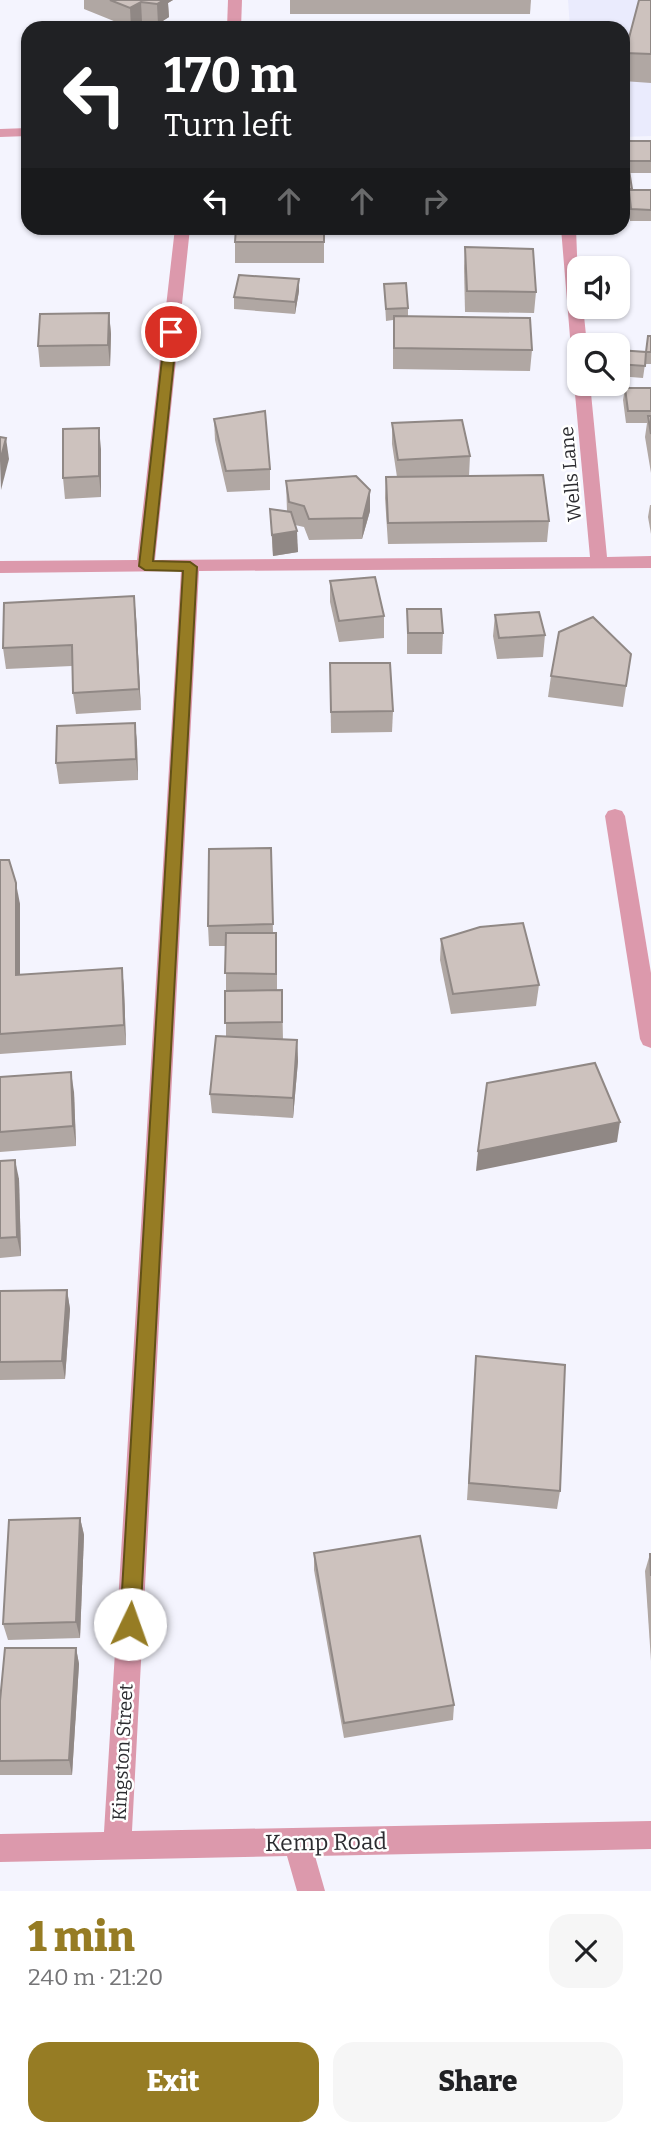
<!DOCTYPE html>
<html lang="en">
<head>
<meta charset="utf-8">
<style>
	body { margin:0; font-family:Bitter,serif; background:#f6f6f6; color:#202124; height:100vh; display:flex; flex-direction:column; font-size:26px; white-space:nowrap }
	* { box-sizing:border-box; margin:0 }
	p { font-size:23px; color:#757577 }
	.icon { flex:none; width:38px; height:38px; fill:none; stroke:currentColor; stroke-width:2; stroke-linecap:round; stroke-linejoin:round }
	.map { position:relative; height:1891px; overflow:hidden }
	.details { display:flex; flex-direction:column; background:#fff; flex:1 }
	.details>* { flex:none }
	.guide { position:absolute; left:21px; top:21px; width:609px; height:214px; border-radius:21px; box-shadow:0 2px 5px #0004; background:#202124; color:#fff; overflow:hidden }
	.buttons { position:absolute; left:567px; top:256px; display:grid; gap:14px }
	.buttons a { display:grid; place-items:center; width:63px; height:63px; border-radius:14px; background:#fff; box-shadow:0 2px 5px #0004; font-size:35px }
	.pin { position:absolute; display:grid; place-items:center; width:60px; height:60px; color:#fff; margin:-30px; border:4px solid #fff; border-radius:50%; box-shadow:0 2px 7px #0007 }
	.me { position:absolute; width:77px; margin:-38px; rotate:3deg; stroke-linejoin:round; filter:drop-shadow(0 0 5px #0008) }
	.turn { display:flex; align-items:center; gap:24px; height:147px; padding:0 28px; font-size:32px }
	.turn .icon { width:91px; height:91px; stroke-width:2.5 }
	.turn b { display:block; font-size:49px; line-height:60px }
	.lanes { display:flex; align-items:center; height:66px; padding:0 28px; background:#0003; justify-content:center; gap:35px; direction:ltr }
	.lanes .off { opacity:.35 }
	.round { display:grid; place-items:center; flex:none; width:74px; height:74px; border-radius:21px; background:#f6f6f6 }
	.headline { display:flex; align-items:center; justify-content:space-between; height:119px; padding:0 28px }
	h1 { font-size:42px; font-weight:800; line-height:52px; color:#967c24 }
	.button { display:flex; gap:14px; margin-top:auto; padding:14px 28px }
	.button a { flex:1; height:80px; border-radius:21px; background:#967c24; color:#fff; font-size:28px; font-weight:800; line-height:80px; text-align:center }
	.button a+a { background:#f6f6f6; color:#202124 }
	.map>svg:first-child { display:block }
</style>
</head>
<body>
<div class="map">
<svg width="651" height="1891" viewBox="0 0 651 1891">
	<rect width="100%" height="100%" fill="#f4f4fe"/>
	<polygon fill="#eaebfd" points="568,0 651,0 651,136 623,137 623,28 570,28"/>
	<g fill="none" stroke-linecap="round" stroke-linejoin="round">
		<g fill="#dc99ac" fill-rule="evenodd">
			<polygon points="228,0 242,0 241,28 227,28"/>
			<polygon points="28,128 28,136 0,137 0,129"/>
			<polygon points="175,228 190,228 155,560 590,557 574,383 579,379 579,383 590,383 607,557 651,556 651,568 199,571 132,1831 651,1821 651,1849 315,1856 325,1891 297,1891 287,1856 0,1862 0,1834 104,1832 181,571 0,573 0,561 137,560"/>
			<polygon points="561,228 576,228 579,306 583,306 587,345 579,345 579,354 571,349"/>
			<polygon points="615,809 622,811 625,816 651,973 651,1048 643,1045 640,1039 605,816 608,811"/>
		</g>
	</g>
	<g fill="#b0a7a3">
		<polygon points="84,0 173,0 168,3 169,17 158,24 142,21 131,28 84,9"/>
		<polygon points="290,0 531,0 530,14 290,14"/>
		<polygon points="651,0 651,83 623,81 625,53"/>
		<polygon points="623,141 651,141 651,173 630,173 632,190 651,190 651,221 630,221 628,200 623,200"/>
		<polygon points="324,228 324,263 235,263 235,242"/>
		<polygon points="465,247 536,292 534,313 465,312 464,268"/>
		<polygon points="299,279 299,291 295,314 234,309 234,297"/>
		<polygon points="384,284 408,308 408,316 532,350 530,371 393,369 393,320 386,321"/>
		<polygon points="109,313 111,334 110,366 40,367 38,346"/>
		<polygon points="651,336 651,364 645,364 643,378 618,376 618,350 646,352"/>
		<polygon points="625,388 651,388 651,473 645,437 647,423 626,423 623,400"/>
		<polygon points="214,419 270,469 270,490 227,492 215,440"/>
		<polygon points="392,423 470,456 469,476 549,521 547,542 388,544 385,498 386,477 397,477 392,444"/>
		<polygon points="101,449 101,497 65,499 63,478"/>
		<polygon points="286,481 370,490 370,511 362,539 309,540 304,527 295,525 298,552 273,556 270,509 287,511"/>
		<polygon points="650,505 651,505 651,534 648,517"/>
		<polygon points="330,581 384,616 384,638 339,642 330,602"/>
		<polygon points="407,609 443,633 442,654 407,654"/>
		<polygon points="495,615 545,635 543,657 497,659 493,636"/>
		<polygon points="136,617 141,710 76,714 73,693 72,666 6,669 3,648"/>
		<polygon points="631,654 623,707 548,697 551,676"/>
		<polygon points="330,663 393,711 392,732 331,733"/>
		<polygon points="135,723 137,744 138,780 59,784 56,763"/>
		<polygon points="271,848 273,933 277,953 277,990 282,990 283,1040 297,1040 298,1061 293,1118 212,1113 210,1094 226,1037 226,946 209,946 208,926"/>
		<polygon points="0,860 20,904 20,975 122,968 124,989 126,1045 0,1054"/>
		<polygon points="441,939 539,985 536,1006 451,1014 440,960"/>
		<polygon points="0,1077 74,1092 76,1146 0,1152"/>
		<polygon points="0,1161 19,1179 21,1256 0,1258"/>
		<polygon points="67,1290 70,1309 65,1379 0,1380 0,1291"/>
		<polygon points="476,1356 560,1491 557,1509 467,1500"/>
		<polygon points="80,1518 84,1535 80,1638 8,1640 3,1624"/>
		<polygon points="314,1553 454,1705 453,1720 344,1738 314,1570"/>
		<polygon points="650,1554 651,1554 651,1661 645,1571"/>
		<polygon points="76,1648 79,1664 72,1775 0,1775 0,1701"/>
	</g>
	<g fill="#908885">
		<polygon points="153,0 173,0 168,3 169,17 158,24 157,4"/>
		<polygon points="141,2 142,21 131,28 130,8"/>
		<polygon points="299,279 299,291 295,314 295,302"/>
		<polygon points="109,313 111,334 110,366 108,345"/>
		<polygon points="99,428 101,449 101,497 99,476"/>
		<polygon points="6,438 9,459 1,490 0,461"/>
		<polygon points="370,490 370,511 362,539 363,518"/>
		<polygon points="297,531 298,552 273,556 272,535"/>
		<polygon points="134,596 136,617 141,710 139,689"/>
		<polygon points="135,723 137,744 138,780 136,759"/>
		<polygon points="16,883 20,904 20,995 16,975"/>
		<polygon points="122,968 124,989 126,1045 124,1025"/>
		<polygon points="297,1040 298,1061 293,1118 293,1098"/>
		<polygon points="71,1072 74,1092 76,1146 73,1126"/>
		<polygon points="620,1122 617,1142 476,1171 478,1151"/>
		<polygon points="15,1160 19,1179 21,1256 17,1237"/>
		<polygon points="67,1290 70,1309 65,1379 62,1361"/>
		<polygon points="80,1518 84,1535 80,1638 76,1622"/>
		<polygon points="76,1648 79,1664 72,1775 69,1760"/>
	</g>
	<g fill="#cdc2be" stroke="#908885" stroke-width="2">
		<polygon points="110,0 164,0 157,4 141,2 130,8"/>
		<polygon points="639,0 651,0 651,54 625,53"/>
		<rect x="623" y="141" width="28" height="20"/>
		<polygon points="623,170 629,170 632,189 623,189"/>
		<polygon points="629,190 651,190 651,210 631,209"/>
		<polygon points="236,228 324,228 324,242 235,242"/>
		<polygon points="465,247 533,249 536,292 467,291"/>
		<polygon points="239,275 299,279 295,302 234,297"/>
		<polygon points="406,283 408,308 386,309 384,284"/>
		<polygon points="109,313 108,345 38,346 40,314"/>
		<polygon points="394,316 530,318 532,350 394,348"/>
		<polygon points="648,336 651,336 651,352 646,352"/>
		<polygon points="618,350 646,352 645,366 618,364"/>
		<polygon points="625,388 651,388 651,411 628,411"/>
		<polygon points="265,411 270,469 226,471 214,419"/>
		<polygon points="648,416 651,416 651,434"/>
		<polygon points="462,420 470,456 398,460 392,423"/>
		<polygon points="99,428 99,476 63,478 63,429"/>
		<polygon points="0,437 6,438 0,461"/>
		<polygon points="543,475 549,521 388,523 386,477"/>
		<polygon points="356,476 370,490 363,518 309,519 304,506 289,502 286,481"/>
		<polygon points="270,509 291,512 297,531 272,535"/>
		<polygon points="375,577 384,616 339,621 330,581"/>
		<polygon points="134,596 139,689 73,693 72,645 3,648 4,603"/>
		<polygon points="407,609 441,609 443,633 408,633"/>
		<polygon points="539,612 545,635 499,638 495,615"/>
		<polygon points="593,617 631,654 626,686 551,676 559,632"/>
		<polygon points="330,663 390,663 393,711 331,712"/>
		<polygon points="135,723 136,759 56,763 57,726"/>
		<polygon points="271,848 273,924 208,926 209,849"/>
		<polygon points="0,860 9,860 16,883 16,975 122,968 124,1025 0,1034"/>
		<polygon points="523,923 539,985 453,994 441,939 480,927"/>
		<polygon points="226,933 276,933 276,974 225,973"/>
		<polygon points="282,990 282,1022 225,1023 225,991"/>
		<polygon points="216,1036 297,1040 293,1098 210,1094"/>
		<polygon points="595,1063 620,1122 478,1151 487,1083"/>
		<polygon points="71,1072 73,1126 0,1132 0,1077"/>
		<polygon points="15,1160 17,1237 0,1238 0,1161"/>
		<polygon points="67,1290 62,1361 0,1362 0,1291"/>
		<polygon points="476,1356 565,1365 560,1491 469,1483"/>
		<polygon points="80,1518 76,1622 3,1624 9,1520"/>
		<polygon points="420,1536 454,1705 344,1723 314,1553"/>
		<polygon points="650,1554 651,1554 651,1576"/>
		<polygon points="5,1648 76,1648 69,1760 0,1761 0,1701"/>
	</g>
	<polygon fill="#967c24" stroke="#625117" stroke-width="2" points="171,328 177,332 153,561 190,562 197,567 140,1624 137,1631 130,1634 123,1631 120,1624 183,571 145,570 139,566 165,332"/>
	<g text-anchor="middle" stroke-width="5" stroke-linejoin="round" paint-order="stroke">
		<g font-size="19" fill="#2c2c30" stroke="#fff">
			<text transform="translate(570 474) rotate(-95)" y="7">Wells Lane</text>
			<text transform="translate(122 1752) rotate(-87)" y="7">Kingston Street</text>
		</g>
		<g font-size="23" fill="#2c2c30" stroke="#fff">
			<text transform="translate(326 1842) rotate(-1)" y="8">Kemp Road</text>
		</g>
	</g>
</svg>
<div class="buttons">
<a><svg class="icon" aria-label="sound" viewBox="0 0 24 24"><path d="M4 9h4l5-4v14l-5-4H4zM17 9q2 3 0 6"/></svg></a>
<a><svg class="icon" aria-label="search" viewBox="0 0 24 24"><circle cx="10" cy="10" r="6"/><path d="M15 15l6 6"/></svg></a>
</div>
<div class="pin" style="left:171px;top:332px;background:#d93025"><svg class="icon" aria-label="arrive" viewBox="0 0 24 24"><path d="M6 21V4h12l-3 4 3 4H6"/></svg></div>
<svg class="me" style="left:130px;top:1624px" viewBox="-20 -20 40 40"><circle r="19" fill="#fff"/><path d="M0-13L10 11 0 6-10 11z" fill="#967c24"/></svg>
<div class="guide">
<div class="turn"><svg class="icon" aria-label="left" viewBox="0 0 24 24"><path d="M17 20v-9H6M10 6l-5 5 5 5"/></svg><div><b>170 m</b>Turn left</div></div>
<div class="lanes"><svg class="icon" aria-label="left" viewBox="0 0 24 24"><path d="M17 20v-9H6M10 6l-5 5 5 5"/></svg><svg class="icon off" aria-label="ahead" viewBox="0 0 24 24"><path d="M12 20V5M6 11l6-6 6 6"/></svg><svg class="icon off" aria-label="ahead" viewBox="0 0 24 24"><path d="M12 20V5M6 11l6-6 6 6"/></svg><svg class="icon off" aria-label="right" viewBox="0 0 24 24"><path d="M7 20v-9h11M14 6l5 5-5 5"/></svg></div>
</div>
</div>
<section class="details">
<div class="headline"><div><h1>1 min</h1><p>240 m · 21:20</p></div><a class="round"><svg class="icon" aria-label="close" viewBox="0 0 24 24"><path d="M6 6l12 12M18 6L6 18"/></svg></a></div>
<div class="button"><a>Exit</a><a>Share</a></div>
</section>
</body>
</html>
